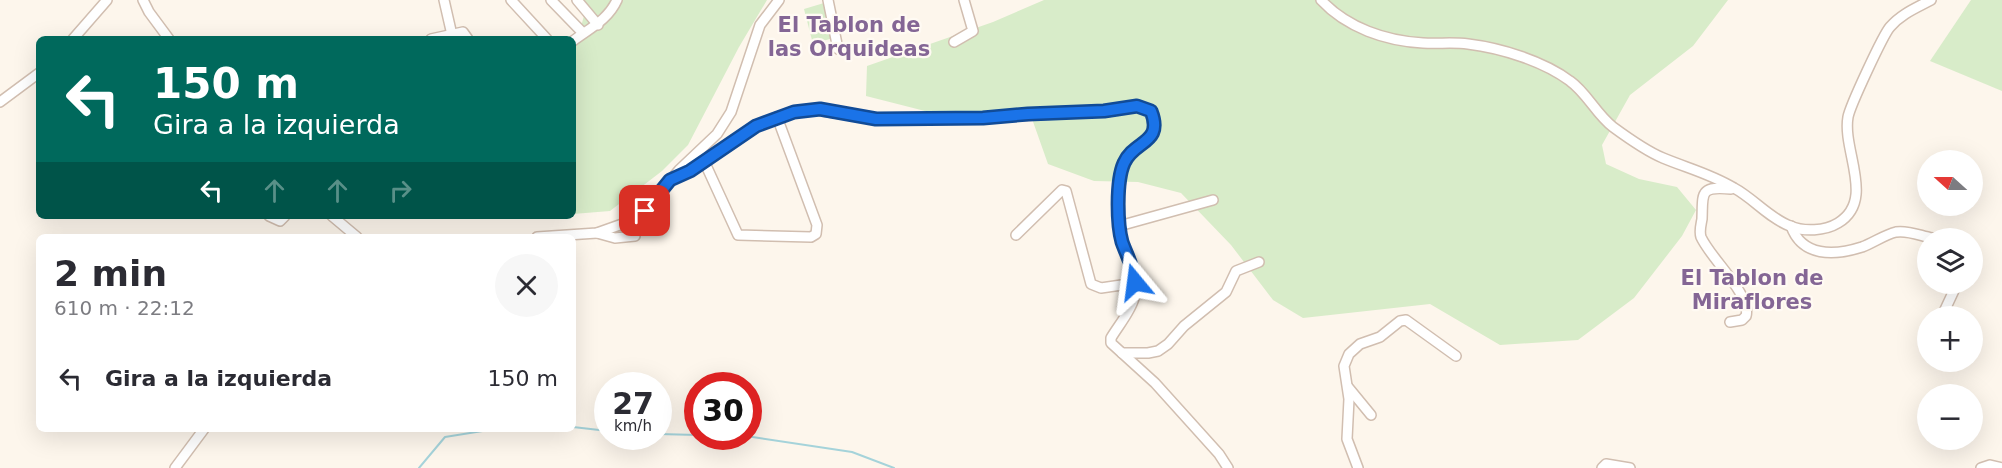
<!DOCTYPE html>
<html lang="es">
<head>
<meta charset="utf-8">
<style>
	body { margin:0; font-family:"DejaVu Sans",sans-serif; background:#f7f7f7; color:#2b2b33; height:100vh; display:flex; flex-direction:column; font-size:22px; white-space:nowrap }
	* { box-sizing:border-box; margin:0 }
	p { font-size:20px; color:#7c7c81 }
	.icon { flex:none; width:33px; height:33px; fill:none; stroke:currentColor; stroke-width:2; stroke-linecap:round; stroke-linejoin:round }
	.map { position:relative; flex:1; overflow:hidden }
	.sheet { position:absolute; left:36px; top:234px; width:540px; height:198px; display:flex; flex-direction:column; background:#fff; border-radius:9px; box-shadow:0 6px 24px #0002 }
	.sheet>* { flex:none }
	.hud { position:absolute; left:36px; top:36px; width:540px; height:183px; border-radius:9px; box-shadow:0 6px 24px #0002; background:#00695c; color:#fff; overflow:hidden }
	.needle { width:39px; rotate:291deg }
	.tools { position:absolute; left:1917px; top:150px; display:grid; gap:12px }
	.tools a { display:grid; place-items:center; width:66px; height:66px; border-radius:50%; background:#fff; box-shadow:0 6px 24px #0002; font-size:30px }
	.speed { position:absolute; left:594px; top:372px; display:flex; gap:12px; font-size:30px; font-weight:700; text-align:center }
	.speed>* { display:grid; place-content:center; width:78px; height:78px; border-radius:50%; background:#fff; box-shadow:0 6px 24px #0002; line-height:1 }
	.speed small { font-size:15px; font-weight:400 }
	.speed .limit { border:9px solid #d22; background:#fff; color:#111 }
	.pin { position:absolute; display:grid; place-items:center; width:51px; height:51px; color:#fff; margin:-26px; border-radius:12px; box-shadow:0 3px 9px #0006 }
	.me { position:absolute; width:66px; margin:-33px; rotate:344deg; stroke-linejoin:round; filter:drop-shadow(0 0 4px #0008) }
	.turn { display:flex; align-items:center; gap:21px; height:126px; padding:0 18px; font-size:27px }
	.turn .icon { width:78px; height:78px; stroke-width:2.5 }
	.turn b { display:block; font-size:42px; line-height:51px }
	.lanes { display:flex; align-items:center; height:57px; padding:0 18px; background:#0003; justify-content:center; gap:30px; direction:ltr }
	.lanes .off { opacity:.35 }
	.round { display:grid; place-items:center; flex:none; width:63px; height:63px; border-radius:32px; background:#f7f7f7 }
	.head { display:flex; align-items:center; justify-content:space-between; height:102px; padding:0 18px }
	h1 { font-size:36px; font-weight:700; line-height:45px }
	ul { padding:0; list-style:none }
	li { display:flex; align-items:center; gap:18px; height:84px; padding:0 18px }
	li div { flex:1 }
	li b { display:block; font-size:22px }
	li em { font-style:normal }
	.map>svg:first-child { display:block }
</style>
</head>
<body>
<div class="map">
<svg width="2002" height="468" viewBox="0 0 2002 468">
	<rect width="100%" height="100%" fill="#fdf6ec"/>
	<g fill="#d8ecc9">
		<polygon points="582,0 767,0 739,47 688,145 662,171 610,211 573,214 573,56 585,12"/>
		<polygon points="1044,0 1728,0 1693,46 1630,95 1602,145 1606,164 1639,179 1677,187 1696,210 1682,236 1634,298 1578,340 1500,345 1430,304 1303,318 1273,300 1231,245 1181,193 1138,182 1094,181 1048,164 1031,116 1008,112 925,111 866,96 867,66 993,22"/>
		<polygon points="1971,0 2002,0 2002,91 1930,61"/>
		<polygon points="824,3 833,38 813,44 804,9"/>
	</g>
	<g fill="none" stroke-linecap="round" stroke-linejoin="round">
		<g stroke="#a5d3da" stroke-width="2">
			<polyline points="573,427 608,431"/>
			<polyline points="658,434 698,435"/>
			<polyline points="746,436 852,452 894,468"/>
			<polyline points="419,468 445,437 495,429"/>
		</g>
		<defs>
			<g id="minor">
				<polyline points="143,0 149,12 169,39"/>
				<polyline points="444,0 452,35"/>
				<polyline points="511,0 547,39"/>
				<polyline points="551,0 583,33"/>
				<polyline points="577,0 598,25"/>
				<polyline points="828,0 838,49"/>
				<path d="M1321 0C1347 28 1386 41 1423 43 1438 44 1453 42 1468 44 1501 48 1543 61 1570 81 1587 93 1596 114 1613 127 1628 138 1646 151 1663 158 1687 168 1711 174 1734 188 1753 198 1769 218 1790 226 1804 232 1825 231 1838 223 1876 200 1842 151 1848 117 1850 106 1883 35 1890 27 1901 14 1916 8 1931 0"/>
				<polyline points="73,39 107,0"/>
				<polyline points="431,39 463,32 468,39"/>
				<path d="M573 41C590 28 608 20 617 0"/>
				<polyline points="954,42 973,31 964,0"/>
				<polyline points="0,102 39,73"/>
				<polyline points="704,161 738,235 811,237 816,234 817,225 777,117"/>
				<path d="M670 180 689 171 756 126 777 117 809 109 877 119 983 118 1104 111 1137 106 1151 111C1165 145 1131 141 1123 167 1116 188 1117 219 1122 240 1127 260 1139 276 1134 298 1131 311 1118 326 1111 338V343L1155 383 1219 454 1228 468"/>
				<polyline points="269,216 280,221 285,216"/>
				<polyline points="332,216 357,237"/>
				<polyline points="1119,226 1213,200"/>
				<path d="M1791 226C1802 257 1834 256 1862 247 1873 243 1884 235 1896 232 1908 230 1921 236 1932 238"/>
				<polyline points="597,233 615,238 635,236"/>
				<polyline points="1016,235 1062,190 1066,191 1091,284 1101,288 1135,283"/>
				<polyline points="537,237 597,233 628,222 645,211 679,170 717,134 731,112 760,25 779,0"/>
				<polyline points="1942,316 1957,284"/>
				<path d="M1730 322 1742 320 1746 316C1752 295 1710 258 1701 237 1699 231 1701 225 1702 219 1703 193 1699 186 1731 189"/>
				<polyline points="1122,353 1148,353 1158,351 1168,344 1184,326 1226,292 1236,271 1259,262"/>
				<polyline points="1348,387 1371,415"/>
				<polyline points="175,468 204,429"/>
				<polyline points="1358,468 1347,439 1349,399 1344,366 1349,354 1360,344 1380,337 1400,321 1406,320 1456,356"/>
				<polyline points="1602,468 1606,464 1630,468"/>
				<polyline points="1981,468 1990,465 2002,468"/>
			</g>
		</defs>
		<use href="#minor" stroke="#d1beb0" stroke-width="12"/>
		<use href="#minor" stroke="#fff" stroke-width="9"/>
	</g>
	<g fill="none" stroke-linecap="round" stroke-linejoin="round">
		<defs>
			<path id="route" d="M645 211 670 180 690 171 756 126 794 112 820 109 876 119 983 118 1028 114 1104 111 1137 106 1151 111C1164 144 1134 140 1124 163 1116 181 1117 224 1122 242 1127 256 1134 268 1135 282"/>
		</defs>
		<use href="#route" stroke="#114b97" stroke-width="15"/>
		<use href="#route" stroke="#1a73e8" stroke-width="10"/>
	</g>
	<g text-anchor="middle" stroke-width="4.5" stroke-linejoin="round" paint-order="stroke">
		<g font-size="21" font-weight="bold" fill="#846695" stroke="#fffaf3">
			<text x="849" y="32">El Tablon de<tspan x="849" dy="24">las Orquideas</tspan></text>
			<text x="1752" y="285">El Tablon de<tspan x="1752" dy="24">Miraflores</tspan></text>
		</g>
	</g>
</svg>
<div class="tools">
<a><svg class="needle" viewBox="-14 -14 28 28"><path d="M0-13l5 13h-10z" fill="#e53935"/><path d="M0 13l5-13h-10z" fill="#7c7c81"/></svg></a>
<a><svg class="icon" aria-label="layers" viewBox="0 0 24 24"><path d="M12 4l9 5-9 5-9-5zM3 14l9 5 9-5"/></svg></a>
<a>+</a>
<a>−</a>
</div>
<div class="speed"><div>27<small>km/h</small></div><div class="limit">30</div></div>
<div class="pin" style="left:645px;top:211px;background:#d93025"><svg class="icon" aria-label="arrive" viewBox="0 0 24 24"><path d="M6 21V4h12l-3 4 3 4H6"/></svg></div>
<svg class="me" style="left:1135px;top:282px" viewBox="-20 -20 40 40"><path d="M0-17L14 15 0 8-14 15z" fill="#1a73e8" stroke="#fff" stroke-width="4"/></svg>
<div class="hud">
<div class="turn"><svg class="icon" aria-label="left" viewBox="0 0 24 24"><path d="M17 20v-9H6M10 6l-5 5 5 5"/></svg><div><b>150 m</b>Gira a la izquierda</div></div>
<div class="lanes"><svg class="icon" aria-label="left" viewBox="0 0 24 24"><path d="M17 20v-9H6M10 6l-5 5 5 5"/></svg><svg class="icon off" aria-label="ahead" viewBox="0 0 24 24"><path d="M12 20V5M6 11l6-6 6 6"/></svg><svg class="icon off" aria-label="ahead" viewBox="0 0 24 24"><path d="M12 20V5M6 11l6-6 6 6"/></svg><svg class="icon off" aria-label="right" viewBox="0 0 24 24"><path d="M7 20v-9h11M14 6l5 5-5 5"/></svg></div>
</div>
<section class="sheet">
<div class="head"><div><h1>2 min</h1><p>610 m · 22:12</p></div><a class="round"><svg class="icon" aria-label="close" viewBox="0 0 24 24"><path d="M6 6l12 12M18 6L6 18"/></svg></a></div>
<ul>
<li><svg class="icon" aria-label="left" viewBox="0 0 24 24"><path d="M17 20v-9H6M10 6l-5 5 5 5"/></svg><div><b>Gira a la izquierda</b></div><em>150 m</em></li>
</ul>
</section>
</div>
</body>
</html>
